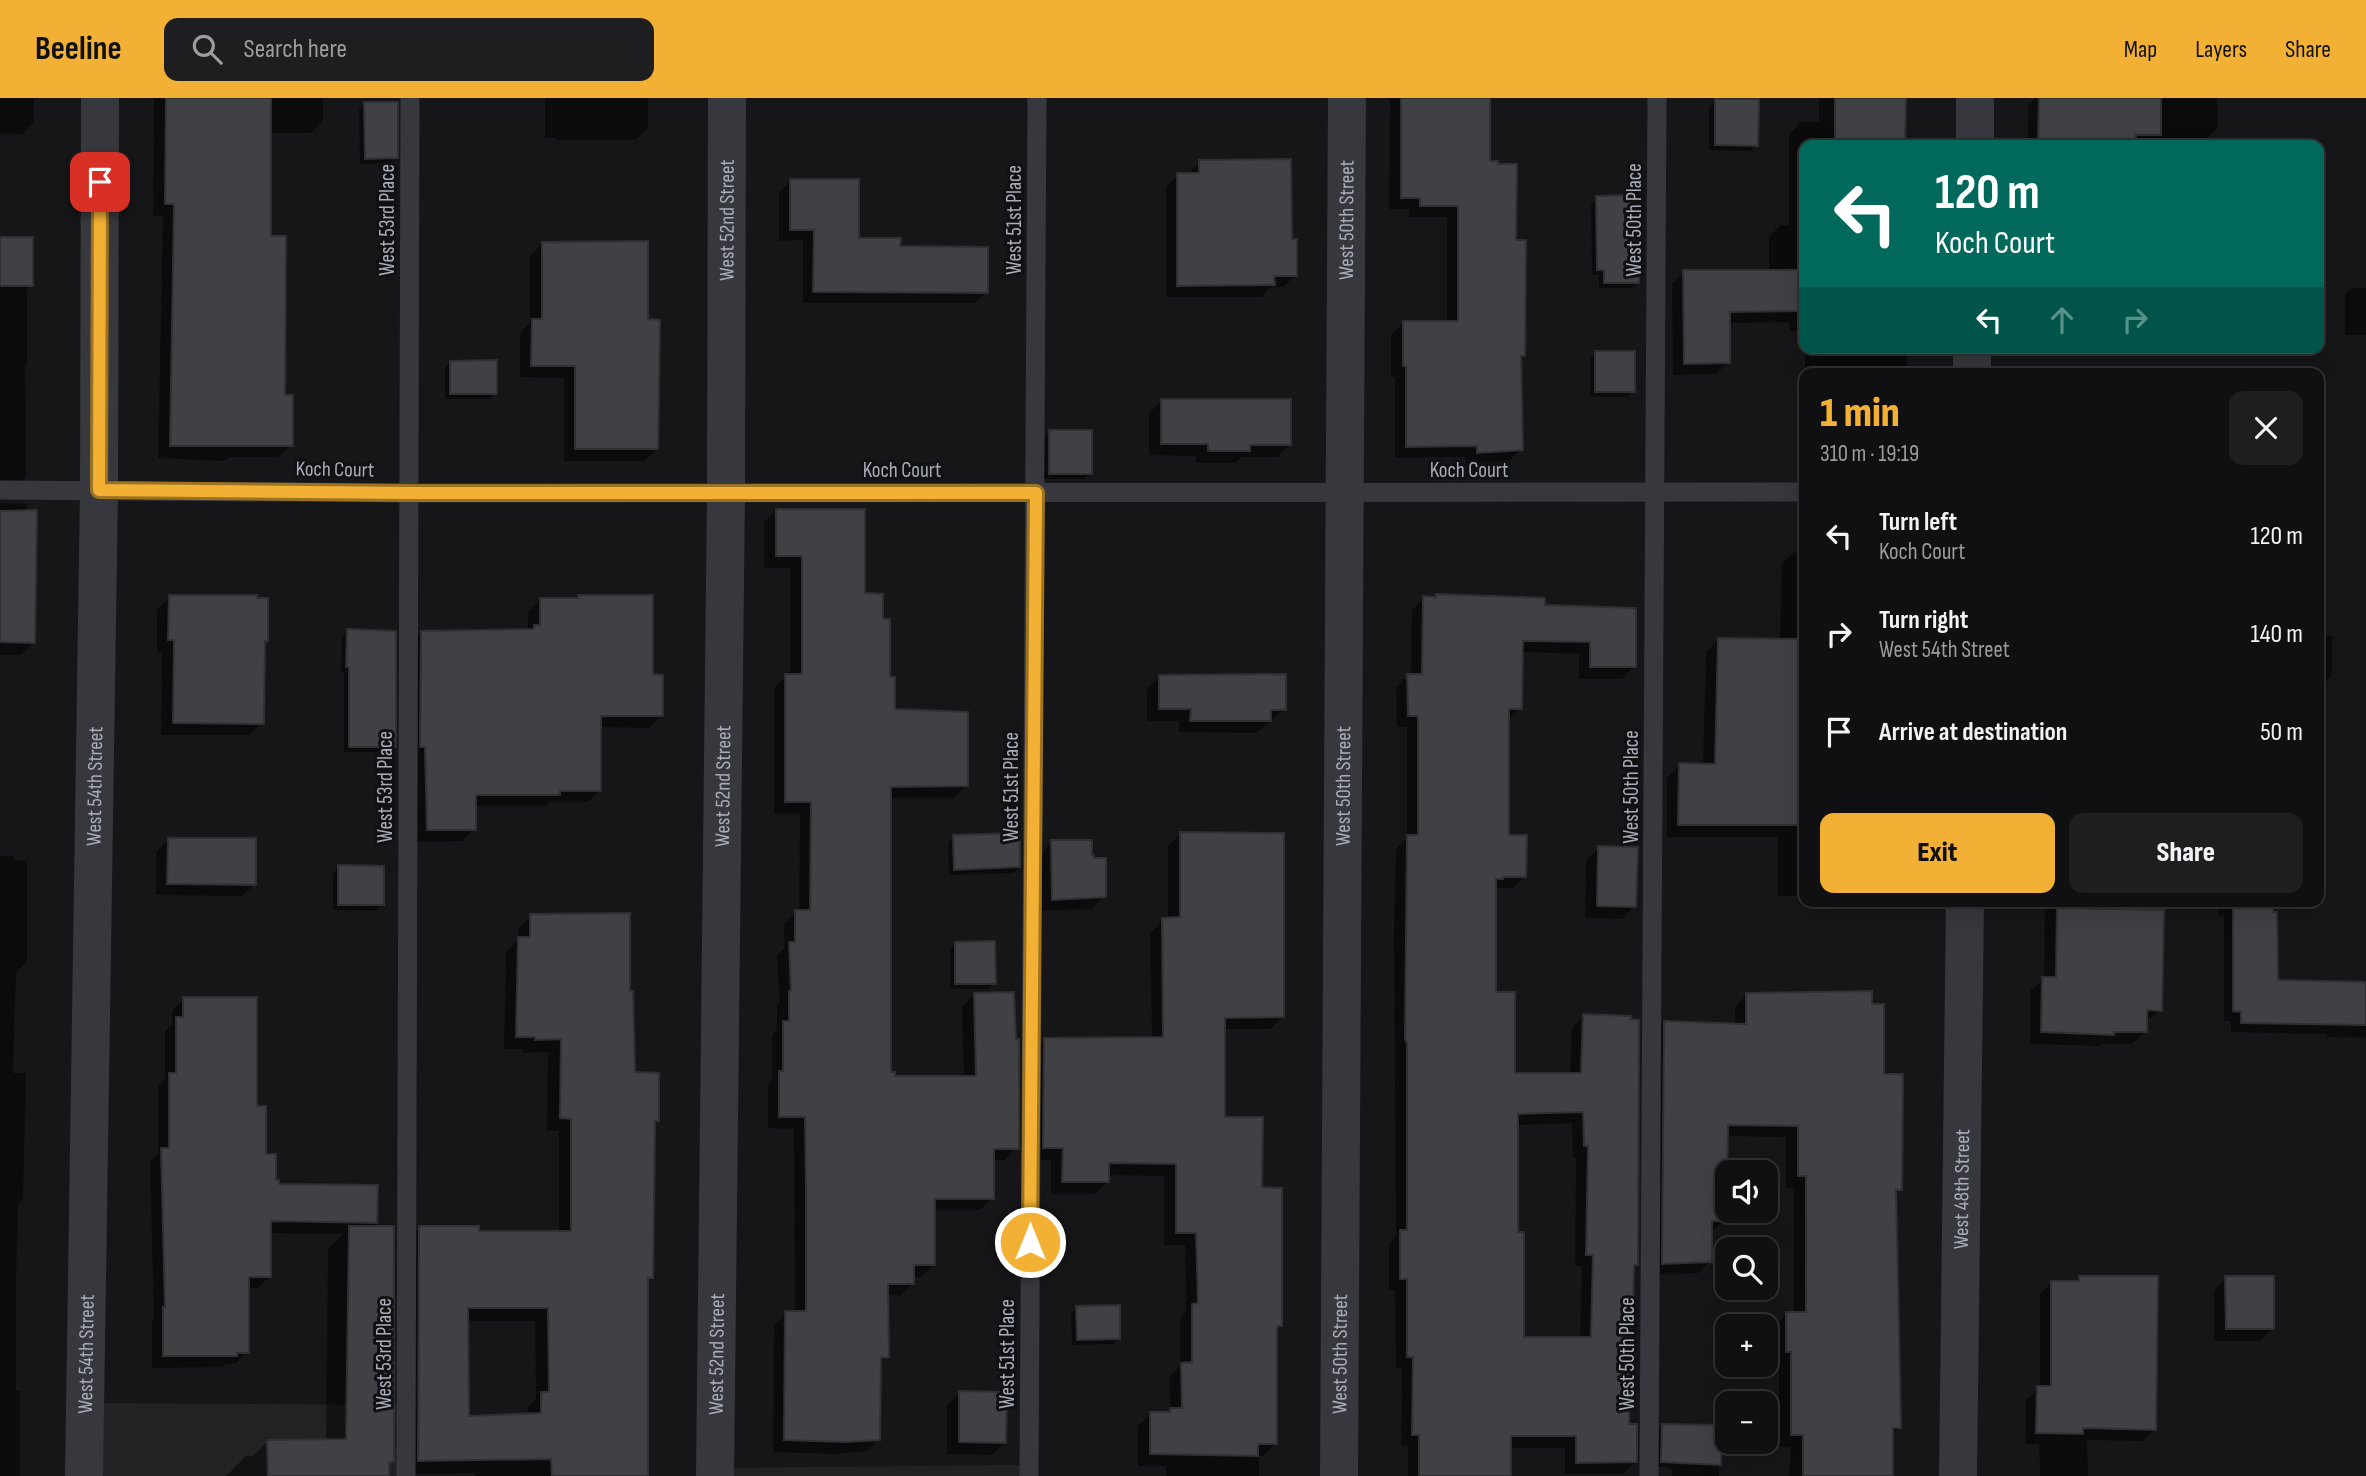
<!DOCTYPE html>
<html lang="en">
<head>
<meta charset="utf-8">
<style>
	body { margin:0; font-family:"Sofia Sans Condensed",sans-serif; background:#1e1e20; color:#f1f3f6; height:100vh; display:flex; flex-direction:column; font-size:26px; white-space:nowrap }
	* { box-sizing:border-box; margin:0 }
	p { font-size:23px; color:#9c9d9f }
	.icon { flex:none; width:38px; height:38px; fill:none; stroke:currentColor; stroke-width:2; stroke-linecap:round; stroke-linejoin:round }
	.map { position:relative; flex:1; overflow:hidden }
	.drawer { position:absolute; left:1799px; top:270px; width:525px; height:539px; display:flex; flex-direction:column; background:#101012; border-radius:14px; box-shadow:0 7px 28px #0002,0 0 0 2px #303032 }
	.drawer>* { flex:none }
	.banner { position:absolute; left:1799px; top:42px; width:525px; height:214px; border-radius:14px; box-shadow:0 7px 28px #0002,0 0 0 2px #303032; background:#00695c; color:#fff; overflow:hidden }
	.controls { position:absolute; left:1715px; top:1062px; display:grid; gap:14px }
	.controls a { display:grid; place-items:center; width:63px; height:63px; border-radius:14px; background:#101012; box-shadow:0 7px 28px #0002,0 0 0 2px #303032; font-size:35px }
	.pin { position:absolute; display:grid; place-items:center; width:60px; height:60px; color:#fff; margin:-30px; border-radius:14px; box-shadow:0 4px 10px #0006 }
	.me { position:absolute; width:77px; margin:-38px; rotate:0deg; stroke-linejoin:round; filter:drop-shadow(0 0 5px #0008) }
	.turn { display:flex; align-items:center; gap:24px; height:147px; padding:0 21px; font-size:32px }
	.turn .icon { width:91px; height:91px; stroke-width:2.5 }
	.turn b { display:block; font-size:49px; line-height:60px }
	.lanes { display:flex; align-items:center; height:66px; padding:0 21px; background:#0003; justify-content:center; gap:35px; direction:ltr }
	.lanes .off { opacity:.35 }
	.round { display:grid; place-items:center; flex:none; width:74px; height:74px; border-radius:14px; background:#1e1e20 }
	.overview { display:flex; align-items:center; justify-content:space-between; height:119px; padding:0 21px }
	h1 { font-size:42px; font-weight:800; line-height:52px; color:#f2b134 }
	.button { display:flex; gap:14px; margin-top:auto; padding:14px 21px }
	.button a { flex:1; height:80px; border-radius:14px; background:#f2b134; color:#111; font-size:28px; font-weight:800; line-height:80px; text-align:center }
	.button a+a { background:#1e1e20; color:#f1f3f6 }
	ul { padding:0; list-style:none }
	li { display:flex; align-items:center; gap:21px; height:98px; padding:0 21px }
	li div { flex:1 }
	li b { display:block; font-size:26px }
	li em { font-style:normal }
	header { display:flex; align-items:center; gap:42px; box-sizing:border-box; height:98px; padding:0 35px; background:#f2b134; color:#111 }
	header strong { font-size:33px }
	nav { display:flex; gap:38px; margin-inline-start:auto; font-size:24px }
	.search { width:490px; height:63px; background:#1e1e20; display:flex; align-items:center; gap:18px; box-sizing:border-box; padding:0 24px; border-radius:14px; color:#9c9d9f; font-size:26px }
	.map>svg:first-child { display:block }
</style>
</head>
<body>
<header>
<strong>Beeline</strong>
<div class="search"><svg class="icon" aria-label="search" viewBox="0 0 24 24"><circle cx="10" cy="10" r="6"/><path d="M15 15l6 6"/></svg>Search here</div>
<nav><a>Map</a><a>Layers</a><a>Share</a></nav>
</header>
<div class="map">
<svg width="2366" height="1378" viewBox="0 0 2366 1378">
	<rect width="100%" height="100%" fill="#161618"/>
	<g fill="#222225">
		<polygon points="85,1305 407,1307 406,1378 84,1378"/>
		<polygon points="1029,1367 1028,1378 715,1378 715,1370"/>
	</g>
	<g fill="#0007" fill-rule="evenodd">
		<polygon points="0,0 34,0 34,24 22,36 0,36"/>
		<polygon points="154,0 323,0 323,22 311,35 270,35 270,139 283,298 291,347 279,359 229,359 225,363 158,360 163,118 153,118"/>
		<polygon points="545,0 648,0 648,30 636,42 557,42 557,40 545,40"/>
		<polygon points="1390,0 1489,0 1488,64 1514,143 1523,258 1520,261 1521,351 1509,363 1466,366 1466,359 1395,360 1395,279 1391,279 1391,237 1403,225 1447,225 1447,119 1409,119 1409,111 1389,111"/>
		<polygon points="1819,0 1904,0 1903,47 1804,47 1804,233 1789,233 1789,224 1728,225 1729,264 1716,276 1673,277 1672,186 1684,174 1769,174 1769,139 1781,127 1789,127 1789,36 1801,24 1819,24"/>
		<polygon points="2035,0 2217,0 2218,29 2207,40 2199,41 2199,47 2028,47 2028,8"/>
		<polygon points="1715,3 1756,47 1750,53 1709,52 1709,9"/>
		<polygon points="365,5 396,59 390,65 360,66 359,11"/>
		<polygon points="1200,64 1291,143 1296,177 1283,189 1270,189 1261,199 1166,199 1166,89 1178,77 1187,77"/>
		<polygon points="791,83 857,141 899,150 986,194 975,205 803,205 803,142 779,143 779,94"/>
		<polygon points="1597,100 1632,148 1637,184 1631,190 1599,190 1599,177 1592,177 1591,106"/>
		<polygon points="0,141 31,187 27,191 27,267 25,269 26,379 13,392 0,393"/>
		<polygon points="542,145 646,223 657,351 644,363 564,363 564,280 520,279 520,235 530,225 530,158"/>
		<polygon points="2351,190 2366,190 2366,237 2345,237 2345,196"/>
		<rect x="1805" y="250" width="102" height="25"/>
		<polygon points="2061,250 2102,250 2098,255 2061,254"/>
		<polygon points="1595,255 1633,293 1627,299 1590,299 1590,261"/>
		<polygon points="451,264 495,295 489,301 445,301 445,270"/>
		<polygon points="1162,303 1290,346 1277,359 1241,359 1235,365 1196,365 1196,358 1149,357 1149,315"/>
		<polygon points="1050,334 1090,375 1084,381 1044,381 1044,340"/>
		<polygon points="0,405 27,406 34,544 21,557 0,557"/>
		<polygon points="776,412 863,497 881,523 893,613 966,688 954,700 889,700 889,976 893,979 964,979 962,909 975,896 1017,1050 1005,1062 993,1062 992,1100 980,1112 934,1112 934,1167 921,1179 912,1179 912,1186 900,1198 887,1197 887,1258 880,1266 879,1341 867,1353 834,1356 773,1354 774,1227 786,1215 795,1215 794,1031 768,1030 768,987 772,983 772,937 777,931 777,907 780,905 777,857 784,851 784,826 796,814 799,814 800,716 774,716 774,590 786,578 790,578 790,470 764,470 764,424"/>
		<polygon points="1803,447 1804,798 1778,798 1778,739 1667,739 1667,680 1680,667 1703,667 1706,554 1718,542 1780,542 1782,465"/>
		<path d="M1436 498 1543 509 1634 569 1622 581H1579V556L1521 554 1520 610 1508 623V739L1525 778 1513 790H1495V896L1513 977H1570L1572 930 1583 918 1636 1166 1633 1170 1628 1327 1635 1364 1623 1376H1565V1350H1509V1378H1408V1348H1401L1402 1270H1396L1395 1192H1389V1146L1396 1138 1394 832 1396 751 1407 740V629H1397L1396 590 1408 578H1411L1412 512 1424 500H1434ZM1572 1025 1573 1060H1576L1575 1168H1582L1580 1241H1522L1516 1136V1027Z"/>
		<polygon points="170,499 263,545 262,625 250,637 161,637 162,554 157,554 157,511"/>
		<polygon points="579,499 661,618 649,630 600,629 600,692 588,704 550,704 546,708 474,708 474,731 462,743 415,744 409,547 421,535 528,533 528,514 540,502 576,502"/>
		<polygon points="348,533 394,648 388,654 344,654 344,574 341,574 342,539"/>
		<polygon points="2319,538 2332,538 2332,577 2320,590"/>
		<polygon points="1160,578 1285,611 1256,635 1179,634 1179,623 1147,623 1147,591"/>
		<polygon points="1180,736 1282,919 1270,931 1223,931 1223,1021 1260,1091 1280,1227 1275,1232 1275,1346 1263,1358 1259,1358 1259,1378 1166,1378 1166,1368 1138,1368 1138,1328 1151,1316 1167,1316 1170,1312 1169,1279 1180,1268 1180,1220 1186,1214 1185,1147 1164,1147 1164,1078 1108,1077 1108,1083 1095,1096 1051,1096 1051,1062 1031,1062 1032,955 1045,942 1152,941 1150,835 1163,822 1168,822 1168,748"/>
		<polygon points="954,739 1019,769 1013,775 949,777 948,745"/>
		<polygon points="169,741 255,786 242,798 156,797 156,754"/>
		<polygon points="1052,744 1093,762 1104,798 1092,811 1041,813 1039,757"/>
		<polygon points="1599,750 1635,808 1622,821 1585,820 1586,763"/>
		<polygon points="0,758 14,758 14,762 27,763 27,864 16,875 13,975 26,975 23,1102 18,1107 16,1181 16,1293 20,1293 20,1378 0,1378"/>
		<polygon points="339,769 382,807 376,813 333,812 333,775"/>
		<polygon points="2045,803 2163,803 2160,912 2145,924 2145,934 2132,946 2102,946 2100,948 2030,946 2030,893 2044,881"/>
		<polygon points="2219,803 2271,803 2276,884 2366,885 2366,940 2327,939 2327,936 2231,934 2231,923 2224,923 2224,817 2219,818"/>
		<path d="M531 818 628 895 633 976 657 1022 653 1026 651 1180 647 1184V1378H475V1375L406 1376 407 1143 420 1130 477 1135H559V1033H547L548 954 522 955V951H504L506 854 518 842V831ZM466 1223H535L536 1301 528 1309V1317L468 1319Z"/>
		<polygon points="956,845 994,885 988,891 950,891 950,851"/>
		<polygon points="1747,896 1882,978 1900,1092 1895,1097 1899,1329 1891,1337 1891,1378 1789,1378 1791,1349 1779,1348 1779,1265 1775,1265 1775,1228 1787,1216 1794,1216 1794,1090 1786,1090 1786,1039 1726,1038 1722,1123 1710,1135 1710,1163 1698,1175 1651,1177 1652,936 1665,924 1735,927 1735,909"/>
		<polygon points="184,901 256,1010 264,1057 277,1088 376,1124 370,1130 392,1363 387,1368 387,1378 226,1378 246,1358 253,1358 267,1344 326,1343 328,1151 343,1136 269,1135 270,1178 258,1190 247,1190 247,1254 235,1266 226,1266 223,1269 152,1270 152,1223 154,1221 150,1064 158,1056 158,989 165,981 165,933 172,927 172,913"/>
		<polygon points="2080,1180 2155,1331 2143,1343 2087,1342 2088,1378 2040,1378 2039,1346 2025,1346 2026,1302 2040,1290 2040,1196 2052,1184 2076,1184"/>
		<polygon points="2226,1180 2272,1230 2260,1243 2214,1243 2214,1193"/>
		<polygon points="1077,1210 1119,1240 1113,1246 1072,1247 1071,1216"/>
		<polygon points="960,1295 1005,1344 992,1357 947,1356 947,1307"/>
		<polygon points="1662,1328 1719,1329 1719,1378 1672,1378 1672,1371 1668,1371 1668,1369 1656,1369 1656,1334"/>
	</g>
	<g fill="#404145" stroke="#303034" stroke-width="2" fill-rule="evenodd">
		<polygon points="166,0 271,0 271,138 286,138 285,297 293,297 293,348 170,348 174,106 165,106"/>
		<polygon points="1401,0 1490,0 1490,63 1498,63 1498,66 1517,66 1516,142 1526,142 1525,258 1521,258 1523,352 1477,355 1477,348 1406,349 1406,268 1403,268 1403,223 1458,223 1458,108 1420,108 1420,100 1401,100"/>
		<polygon points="1835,0 1906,0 1905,47 1835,46"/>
		<polygon points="2039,0 2161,0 2161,37 2136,37 2135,47 2038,47"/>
		<polygon points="1715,1 1759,1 1758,48 1715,47"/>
		<polygon points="364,4 398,4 398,60 365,61"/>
		<polygon points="1291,61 1292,141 1297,141 1297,178 1274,178 1275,187 1177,188 1177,75 1199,75 1199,62"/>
		<polygon points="790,81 859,81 859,140 901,140 900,148 988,149 988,195 813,194 814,132 790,132"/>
		<polygon points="1633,97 1634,146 1639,146 1639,185 1604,185 1604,172 1597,172 1596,98"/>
		<rect x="0" y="139" width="33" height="49"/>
		<polygon points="648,143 648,221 660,222 658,351 575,351 575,268 531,268 532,221 542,221 542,144"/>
		<polygon points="1683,172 1804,172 1804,213 1730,214 1730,265 1684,266"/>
		<rect x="1595" y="253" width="40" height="41"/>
		<polygon points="497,262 497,296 450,296 450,263"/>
		<polygon points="1161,301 1291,301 1291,347 1250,347 1250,353 1208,353 1208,346 1161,346"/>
		<rect x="1049" y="332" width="43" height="44"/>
		<polygon points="776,411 865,411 865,495 883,496 883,521 890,521 890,579 895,579 895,611 968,614 968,688 891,689 891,974 895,974 895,978 976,978 974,895 1014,894 1016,941 1019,941 1019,1051 994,1051 994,1101 935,1101 935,1167 914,1167 914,1186 888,1186 889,1259 881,1260 880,1342 847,1344 784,1342 785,1213 806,1213 806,1089 805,1019 779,1019 779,973 783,973 783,923 789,923 789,893 791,893 789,844 795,844 795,812 810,812 811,704 785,704 785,576 802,576 802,458 776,458"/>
		<polygon points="37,412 35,545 0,544 0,413"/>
		<path d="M1436 496 1545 500V507L1636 510V569H1590V544L1523 543 1522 611H1509V737H1527L1526 779H1503V781H1496V894H1515V975H1581L1583 916 1631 918V921L1639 922 1638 1167H1634L1633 1210H1631L1629 1326H1637V1364L1576 1365V1338H1511V1378H1419V1337H1412L1413 1259H1407V1181H1400V1132H1407V945L1405 941 1407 737H1418V618H1408L1407 576H1422L1423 498 1436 499ZM1583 1014 1584 1048H1588L1586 1157H1593L1591 1239H1524V1134H1518V1016Z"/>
		<polygon points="169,497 257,497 257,500 268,500 268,543 265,543 264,626 173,625 174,542 168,542"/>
		<polygon points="578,497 653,497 653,576 663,577 663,618 601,618 601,693 560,693 560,697 476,697 476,732 427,732 425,649 420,649 421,533 534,531 534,527 540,527 540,500 578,500"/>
		<polygon points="347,531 396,533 396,649 349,649 349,569 346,569"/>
		<polygon points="1718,540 1804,541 1804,727 1678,727 1679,665 1715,666"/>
		<polygon points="1286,576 1286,612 1271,612 1271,623 1190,623 1191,611 1159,611 1159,577"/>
		<polygon points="1180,734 1284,735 1284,919 1225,920 1225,1019 1263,1019 1262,1089 1282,1090 1282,1228 1277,1228 1277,1346 1258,1346 1258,1358 1150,1356 1150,1314 1170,1314 1170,1310 1182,1310 1181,1265 1192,1264 1192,1206 1198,1205 1196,1135 1176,1135 1176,1066 1109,1065 1109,1084 1062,1084 1063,1050 1043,1050 1044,940 1163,939 1162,820 1180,819"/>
		<polygon points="1020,735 1020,769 954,772 953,737"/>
		<polygon points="168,740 256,740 256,787 167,786"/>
		<polygon points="1051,742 1092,742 1092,757 1094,757 1094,760 1106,760 1106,799 1052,802"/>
		<polygon points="1598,748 1638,749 1636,809 1597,808"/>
		<polygon points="338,767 384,768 384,807 338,807"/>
		<polygon points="2233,803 2273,803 2273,814 2277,814 2278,882 2366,884 2366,927 2241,925 2241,914 2233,913"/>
		<polygon points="2057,810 2164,812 2162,913 2147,912 2147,934 2114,934 2114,937 2041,934 2042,879 2056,879"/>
		<path d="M630 815V893H633L635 974 659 975V1023H655L653 1180H648V1378H552L551 1361 418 1363 419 1128H479V1133H571V1021L560 1020 561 941 535 942V939H516L518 839H530V816ZM468 1210H548L549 1294H541V1315L469 1318Z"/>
		<polygon points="995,843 996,886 955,886 955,844"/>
		<polygon points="1872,893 1872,906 1884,906 1884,976 1903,976 1902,1092 1896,1092 1901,1330 1893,1330 1893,1378 1803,1378 1803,1337 1791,1337 1791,1254 1786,1254 1786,1214 1806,1214 1806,1078 1798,1078 1798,1028 1728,1027 1727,1088 1724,1088 1724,1123 1712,1123 1712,1164 1662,1166 1664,923 1746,926 1746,895"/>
		<polygon points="183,899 257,899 257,1008 266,1008 266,1056 276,1056 276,1082 279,1082 279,1086 378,1087 377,1125 271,1123 271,1179 249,1179 249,1255 237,1255 237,1258 163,1258 163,1209 165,1209 161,1050 169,1050 169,975 176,975 176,919 183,919"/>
		<polygon points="349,1128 394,1128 394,1364 389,1364 389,1378 268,1378 267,1342 346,1341"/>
		<polygon points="2079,1178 2158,1178 2156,1332 2083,1330 2083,1336 2036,1335 2037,1288 2051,1288 2051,1183 2079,1183"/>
		<polygon points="2225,1178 2274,1178 2274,1231 2226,1231"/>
		<polygon points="1120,1207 1120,1241 1077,1242 1076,1208"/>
		<polygon points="959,1293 1007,1294 1006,1345 959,1344"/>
		<polygon points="1662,1326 1721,1327 1721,1367 1661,1364"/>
	</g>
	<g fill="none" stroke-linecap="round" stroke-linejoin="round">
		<g stroke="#37383d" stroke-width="19">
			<polyline points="0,392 409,395 1804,394"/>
			<polyline points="406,1378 410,0"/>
			<polyline points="1029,1378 1037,0"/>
			<polyline points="1649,1378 1657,0"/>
		</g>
		<g stroke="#37383d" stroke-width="38">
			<polyline points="1975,47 1975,0"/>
			<polyline points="1972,275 1972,250"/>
			<path id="s1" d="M84 1378 99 392 100 0"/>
			<path id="s2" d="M715 1378 726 395 727 0"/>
			<path id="s3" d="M1339 1378 1347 0"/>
			<path id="s4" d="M1958 1378 1965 803"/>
		</g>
	</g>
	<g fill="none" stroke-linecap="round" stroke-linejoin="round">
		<defs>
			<polyline id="route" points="100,84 99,392 409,395 1036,395 1030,1144"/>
		</defs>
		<use href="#route" stroke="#9d7322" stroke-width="18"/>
		<use href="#route" stroke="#f2b134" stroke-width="12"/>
	</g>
	<g text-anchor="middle" stroke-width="6" stroke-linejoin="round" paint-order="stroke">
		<g font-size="21" fill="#a8adb8" stroke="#111113">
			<text transform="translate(387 122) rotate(-90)" y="7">West 53rd Place</text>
			<text dy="7" stroke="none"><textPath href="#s2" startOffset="1256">West 52nd Street</textPath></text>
			<text transform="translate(1014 122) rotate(-90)" y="7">West 51st Place</text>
			<text dy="7" stroke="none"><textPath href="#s3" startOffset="1256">West 50th Street</textPath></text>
			<text transform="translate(1634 122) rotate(-90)" y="7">West 50th Place</text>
			<text transform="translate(335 371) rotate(1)" y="7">Koch Court</text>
			<text x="902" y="379">Koch Court</text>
			<text x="1469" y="379">Koch Court</text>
			<text dy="7" stroke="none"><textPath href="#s1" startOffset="690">West 54th Street</textPath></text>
			<text transform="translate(385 689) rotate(-90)" y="7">West 53rd Place</text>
			<text dy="7" stroke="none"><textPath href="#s2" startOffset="690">West 52nd Street</textPath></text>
			<text transform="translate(1011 689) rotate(-90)" y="7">West 51st Place</text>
			<text dy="7" stroke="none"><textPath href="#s3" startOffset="690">West 50th Street</textPath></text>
			<text transform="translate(1631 689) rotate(-90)" y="7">West 50th Place</text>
			<text dy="7" stroke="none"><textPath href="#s4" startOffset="287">West 48th Street</textPath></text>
			<text dy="7" stroke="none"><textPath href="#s1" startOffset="122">West 54th Street</textPath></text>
			<text transform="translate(384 1256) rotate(-90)" y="7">West 53rd Place</text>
			<text dy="7" stroke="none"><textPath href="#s2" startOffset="122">West 52nd Street</textPath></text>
			<text transform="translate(1007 1256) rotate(-90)" y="7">West 51st Place</text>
			<text dy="7" stroke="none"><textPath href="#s3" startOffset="122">West 50th Street</textPath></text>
			<text transform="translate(1627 1256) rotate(-90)" y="7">West 50th Place</text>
		</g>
	</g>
</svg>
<div class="controls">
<a><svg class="icon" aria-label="sound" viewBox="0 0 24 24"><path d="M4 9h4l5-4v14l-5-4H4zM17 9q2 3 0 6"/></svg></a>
<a><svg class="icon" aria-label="search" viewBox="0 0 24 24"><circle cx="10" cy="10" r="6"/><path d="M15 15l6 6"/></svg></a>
<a>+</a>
<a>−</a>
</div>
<div class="pin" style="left:100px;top:84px;background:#d93025"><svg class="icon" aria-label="arrive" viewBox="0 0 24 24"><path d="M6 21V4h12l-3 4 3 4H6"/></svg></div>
<svg class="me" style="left:1030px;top:1144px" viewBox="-20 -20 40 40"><circle r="17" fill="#f2b134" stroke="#fff" stroke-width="3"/><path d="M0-11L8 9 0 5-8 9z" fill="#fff"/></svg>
<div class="banner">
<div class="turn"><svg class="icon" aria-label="left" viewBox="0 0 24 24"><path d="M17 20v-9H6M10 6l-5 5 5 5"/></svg><div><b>120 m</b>Koch Court</div></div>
<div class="lanes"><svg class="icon" aria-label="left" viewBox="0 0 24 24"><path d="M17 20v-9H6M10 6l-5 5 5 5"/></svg><svg class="icon off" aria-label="ahead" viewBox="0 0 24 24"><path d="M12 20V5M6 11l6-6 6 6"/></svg><svg class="icon off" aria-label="right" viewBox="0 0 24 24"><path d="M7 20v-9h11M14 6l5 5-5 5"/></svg></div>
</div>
<section class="drawer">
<div class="overview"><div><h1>1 min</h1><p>310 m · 19:19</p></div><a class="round"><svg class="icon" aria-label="close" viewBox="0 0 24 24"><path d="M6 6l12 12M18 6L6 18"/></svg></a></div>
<ul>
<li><svg class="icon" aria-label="left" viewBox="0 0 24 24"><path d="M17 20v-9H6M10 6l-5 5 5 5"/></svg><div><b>Turn left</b><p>Koch Court</p></div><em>120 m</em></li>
<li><svg class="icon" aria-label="right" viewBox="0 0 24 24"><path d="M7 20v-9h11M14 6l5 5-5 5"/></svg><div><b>Turn right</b><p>West 54th Street</p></div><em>140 m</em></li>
<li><svg class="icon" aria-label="arrive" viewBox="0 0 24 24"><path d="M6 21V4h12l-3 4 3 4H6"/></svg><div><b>Arrive at destination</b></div><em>50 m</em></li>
</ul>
<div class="button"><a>Exit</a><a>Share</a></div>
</section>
</div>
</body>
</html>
